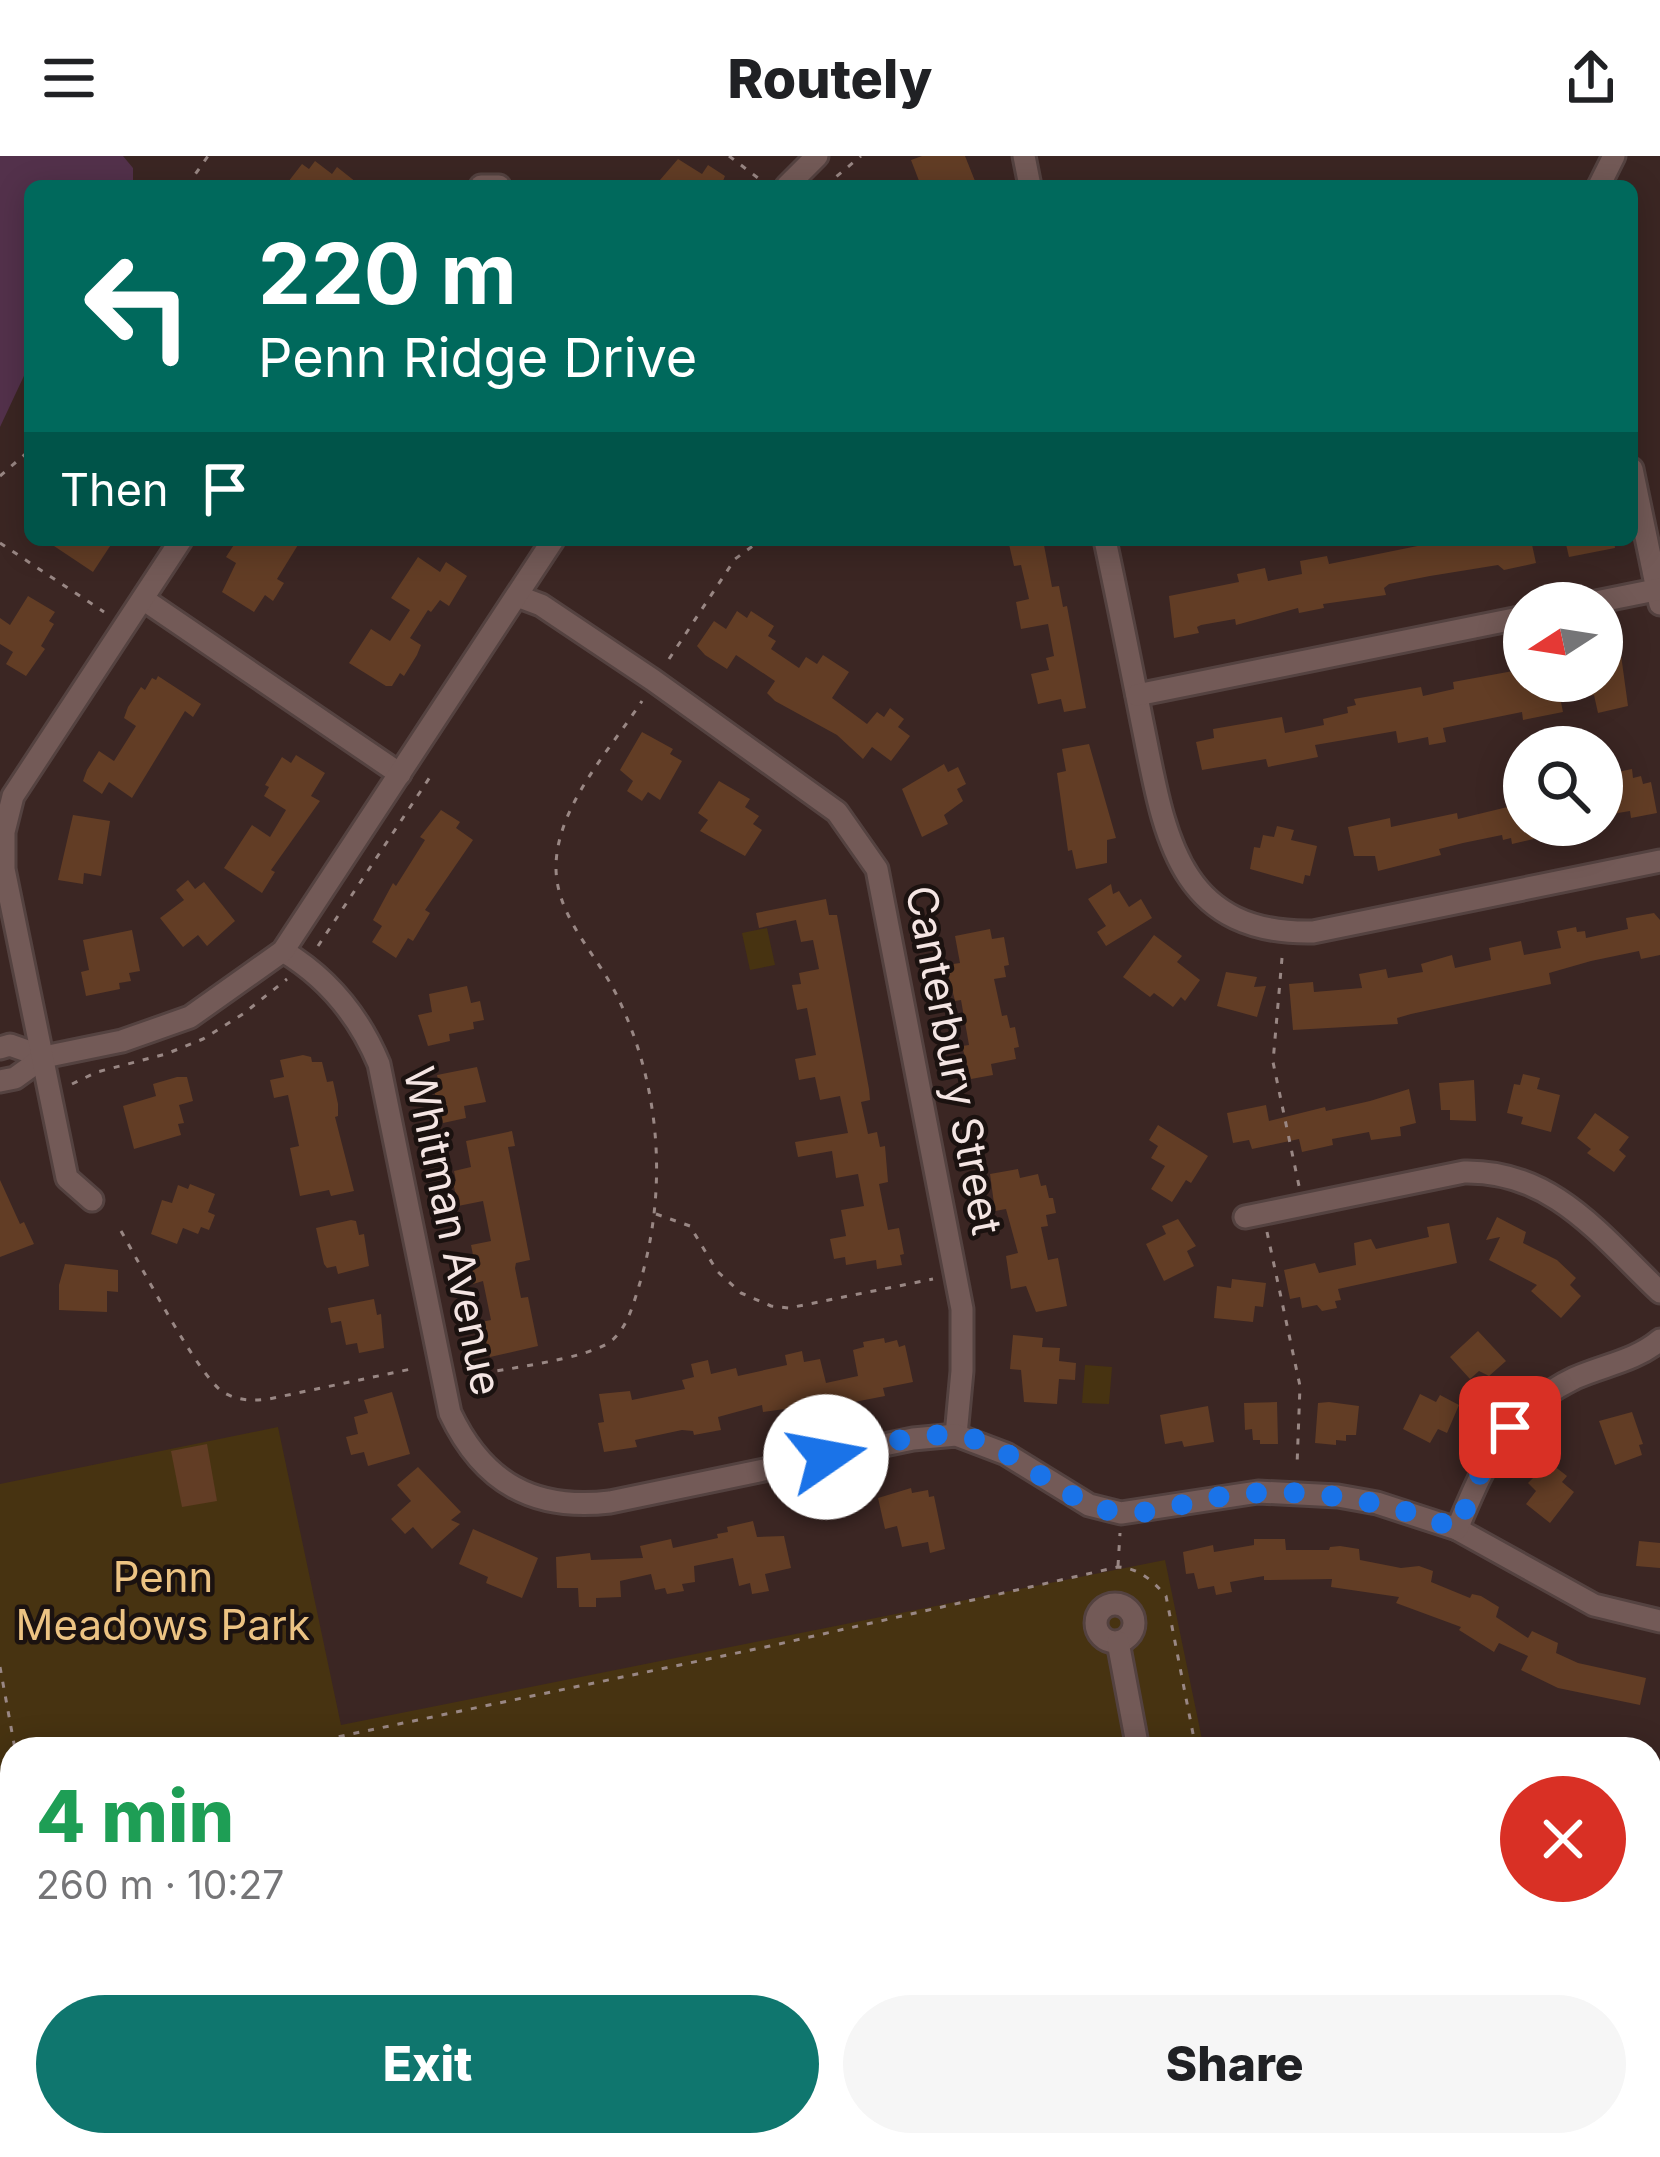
<!DOCTYPE html>
<html lang="en">
<head>
<meta charset="utf-8">
<style>
	body { margin:0; font-family:Inter,sans-serif; background:#f6f6f6; color:#202124; height:100vh; display:flex; flex-direction:column; font-size:45px; white-space:nowrap }
	* { box-sizing:border-box; margin:0 }
	p { font-size:39px; color:#757577 }
	.icon { flex:none; width:66px; height:66px; fill:none; stroke:currentColor; stroke-width:2; stroke-linecap:round; stroke-linejoin:round }
	.map { position:relative; flex:1; overflow:hidden }
	.drawer { position:absolute; left:0px; top:1581px; width:1662px; height:420px; display:flex; flex-direction:column; background:#fff; border-radius:36px 36px 0 0; box-shadow:0 6px 30px #0003 }
	.drawer>* { flex:none }
	.top-card { position:absolute; left:24px; top:24px; width:1614px; height:366px; border-radius:18px; box-shadow:0 6px 30px #0003; background:#00695c; color:#fff; overflow:hidden }
	.needle { width:78px; rotate:258deg }
	.controls { position:absolute; left:1503px; top:426px; display:grid; gap:24px }
	.controls a { display:grid; place-items:center; width:120px; height:120px; border-radius:50%; background:#fff; box-shadow:0 6px 30px #0003; font-size:60px }
	.pin { position:absolute; display:grid; place-items:center; width:102px; height:102px; color:#fff; margin:-51px; border-radius:24px; box-shadow:0 6px 18px #0006 }
	.me { position:absolute; width:132px; margin:-66px; rotate:78deg; stroke-linejoin:round; filter:drop-shadow(0 0 9px #0008) }
	.turn { display:flex; align-items:center; gap:42px; height:252px; padding:0 36px; font-size:54px }
	.turn .icon { width:156px; height:156px; stroke-width:2.5 }
	.turn b { display:block; font-size:84px; line-height:102px }
	.then { display:flex; align-items:center; height:114px; padding:0 36px; background:#0003; gap:24px; font-size:45px }
	.round { display:grid; place-items:center; flex:none; width:126px; height:126px; border-radius:63px; background:#f6f6f6 }
	.summary { display:flex; align-items:center; justify-content:space-between; height:204px; padding:0 36px }
	h1 { font-size:72px; font-weight:800; line-height:90px; color:#1e9e55 }
	.button { display:flex; gap:24px; margin-top:auto; padding:24px 36px }
	.button a { flex:1; height:138px; border-radius:72px; background:#0f766e; color:#fff; font-size:48px; font-weight:800; line-height:138px; text-align:center }
	.button a+a { background:#f6f6f6; color:#202124 }
	header { display:flex; justify-content:space-between; align-items:center; height:156px; padding:0 36px; background:#fff; font-size:54px; font-weight:800 }
	.map>svg:first-child { display:block }
</style>
</head>
<body>
<header><svg class="icon" aria-label="menu" viewBox="0 0 24 24"><path d="M4 6h16M4 12h16M4 18h16"/></svg>Routely<svg class="icon" aria-label="share" viewBox="0 0 24 24"><path d="M12 15V3M7 8l5-5 5 5M5 13v7h14v-7"/></svg></header>
<div class="map">
<svg width="1660" height="2001" viewBox="0 0 1660 2001">
	<rect width="100%" height="100%" fill="#3b2623"/>
	<g fill="#473311">
		<polygon points="767,772 775,809 750,814 742,777"/>
		<polygon points="1085,1209 1112,1211 1109,1248 1082,1247"/>
		<polygon points="278,1271 341,1569 1165,1404 1204,1593 12,1593 12,1688 0,1628 0,1328"/>
		<polygon points="1660,1692 1660,1807 1650,1794 1650,1700"/>
		<polygon points="81,1989 1293,1989 1296,2001 83,2001"/>
	</g>
	<polygon fill="#53314b" points="0,0 123,0 133,12 133,30 30,30 30,207 0,271"/>
	<g fill="#623d25">
		<polygon points="922,0 965,0 977,30 921,30 911,4"/>
		<polygon points="678,3 702,18 708,9 725,20 721,30 671,30 660,24"/>
		<polygon points="315,5 332,18 337,11 361,30 285,30 302,8 309,13"/>
		<polygon points="45,384 114,384 93,416"/>
		<polygon points="237,384 301,384 277,423 284,427 273,445 265,439 254,456 222,436 236,407 226,401"/>
		<polygon points="1008,384 1043,384 1052,431 1059,430 1063,451 1067,450 1086,552 1064,556 1061,543 1038,548 1031,518 1049,514 1046,502 1054,500 1048,468 1021,473 1016,446 1029,443 1021,409 1014,410"/>
		<polygon points="1447,384 1448,388 1469,384 1531,384 1536,407 1504,414 1498,409 1430,420 1389,428 1384,432 1386,439 1323,448 1324,452 1299,457 1298,452 1236,469 1235,463 1201,469 1197,471 1199,477 1174,482 1169,440 1239,426 1237,418 1265,412 1268,425 1302,418 1300,405 1327,400 1329,408"/>
		<polygon points="1565,384 1614,384 1615,392 1569,401"/>
		<polygon points="418,401 440,416 446,406 467,420 449,450 440,444 431,456 428,454 410,482 421,489 417,499 404,520 400,517 392,530 386,530 349,507 371,473 390,485 410,454 391,442"/>
		<polygon points="28,440 55,456 49,465 54,468 41,490 45,493 26,520 6,508 13,496 0,488 0,462 10,469"/>
		<polygon points="737,455 747,462 751,455 774,470 768,480 776,485 771,493 799,512 806,501 817,508 823,499 849,516 832,542 867,568 877,556 884,561 890,552 904,563 898,571 910,580 891,605 872,591 863,603 837,579 775,545 767,537 775,525 736,499 727,513 705,499 697,490 714,465 726,473"/>
		<polygon points="1621,499 1628,550 1598,557 1594,539 1561,546 1563,556 1523,564 1522,556 1443,572 1446,586 1429,589 1428,581 1398,587 1396,575 1315,589 1318,601 1268,611 1266,603 1202,614 1196,586 1214,582 1213,573 1282,561 1285,577 1324,569 1323,563 1348,557 1347,551 1356,549 1354,543 1421,531 1423,540 1454,533 1453,526 1524,513 1524,525 1602,525 1602,503"/>
		<polygon points="158,520 201,548 193,561 185,555 132,642 109,626 102,638 83,625 87,614 99,595 114,605 136,570 124,562 128,551 141,531 145,534 152,522 156,524"/>
		<polygon points="642,576 673,593 670,598 682,605 660,644 648,636 642,645 627,635 633,625 620,614"/>
		<polygon points="1089,588 1116,682 1107,684 1107,707 1076,713 1072,694 1068,695 1057,617 1066,615 1062,593"/>
		<polygon points="296,599 325,617 311,640 320,645 271,714 275,716 262,737 224,712 252,669 270,681 286,654 264,640 269,631 265,629 282,601 291,607"/>
		<polygon points="944,608 948,616 958,611 966,628 957,633 963,645 944,659 948,668 922,681 902,633"/>
		<polygon points="1632,613 1633,622 1641,620 1643,628 1651,626 1657,657 1631,662 1630,655 1612,658 1603,619"/>
		<polygon points="719,625 750,643 745,651 759,660 753,668 762,674 745,700 700,675 708,664 698,657"/>
		<polygon points="1524,647 1524,669 1564,669 1564,676 1512,688 1511,682 1503,684 1502,679 1463,687 1439,693 1441,699 1378,715 1375,700 1354,700 1348,671 1390,662 1391,671 1457,657 1458,663"/>
		<polygon points="441,654 460,666 456,672 473,684 425,754 430,757 413,785 408,782 396,802 372,786 382,770 373,764 393,727 396,730 425,684 420,681"/>
		<polygon points="73,659 110,665 101,720 84,717 83,728 58,724"/>
		<polygon points="1277,670 1294,674 1291,684 1317,690 1310,720 1305,719 1303,728 1250,713 1254,691 1260,692 1263,679 1274,681"/>
		<polygon points="188,724 195,733 204,726 235,765 207,790 198,779 183,791 160,762 184,744 176,734"/>
		<polygon points="1111,728 1113,738 1119,735 1129,751 1141,743 1152,762 1106,790 1097,776 1106,770 1088,743"/>
		<polygon points="826,743 829,759 837,759 869,933 870,944 861,946 868,978 877,976 880,991 885,990 888,1026 879,1028 888,1074 899,1072 904,1098 900,1099 902,1109 877,1113 876,1104 846,1109 845,1101 834,1103 830,1083 846,1080 841,1054 864,1050 858,1018 836,1022 832,995 798,1001 795,986 848,977 840,940 820,944 815,921 799,924 795,903 816,899 807,852 797,854 792,829 801,828 799,817 819,813 813,784 801,786 796,764 759,772 756,757"/>
		<polygon points="1654,757 1660,764 1660,799 1641,803 1639,795 1591,805 1549,817 1551,828 1411,858 1397,862 1398,868 1293,874 1289,828 1313,826 1314,836 1362,832 1359,818 1386,813 1388,822 1423,816 1421,808 1452,799 1455,812 1491,804 1489,792 1521,785 1524,799 1561,792 1557,775 1576,771 1577,776 1585,775 1586,782 1628,773 1626,762"/>
		<polygon points="990,773 992,783 1004,781 1009,809 1004,810 1006,821 994,823 1002,860 1007,859 1010,872 1015,871 1019,891 1014,892 1016,903 991,908 993,919 971,923 962,890 969,889 961,844 955,845 946,809 960,807 955,780"/>
		<polygon points="132,774 140,815 129,817 131,825 119,827 120,833 86,840 81,816 89,814 83,784"/>
		<polygon points="1154,779 1182,800 1177,806 1200,824 1185,845 1181,841 1173,851 1154,837 1150,841 1123,821"/>
		<polygon points="1226,816 1257,821 1254,831 1266,830 1257,861 1217,850"/>
		<polygon points="467,830 471,847 480,845 484,864 473,866 474,873 449,878 450,885 428,890 418,859 432,856 429,838"/>
		<polygon points="303,899 311,901 312,906 322,906 327,926 333,925 338,948 338,960 335,961 354,1035 331,1040 329,1034 300,1040 290,992 299,990 288,939 274,942 270,924 284,921 280,904"/>
		<polygon points="477,911 486,946 464,950 466,962 443,967 434,934 440,933 437,919"/>
		<polygon points="1523,918 1540,922 1537,933 1560,939 1551,976 1521,968 1523,961 1507,957 1514,928 1520,929"/>
		<polygon points="177,921 187,921 193,945 179,949 184,967 178,968 181,979 134,993 123,950 156,940 153,928"/>
		<polygon points="1474,924 1476,965 1450,964 1450,954 1441,954 1439,927"/>
		<polygon points="1409,933 1416,967 1400,971 1401,980 1371,984 1369,976 1332,983 1333,989 1302,996 1299,983 1252,993 1249,984 1233,987 1227,957 1266,949 1269,965 1325,951 1326,955 1370,945"/>
		<polygon points="1595,957 1629,981 1619,994 1626,1000 1614,1016 1587,997 1591,993 1577,982"/>
		<polygon points="1158,969 1208,1000 1191,1027 1186,1024 1172,1046 1151,1033 1165,1010 1151,1002 1158,990 1149,984"/>
		<polygon points="512,975 515,990 508,991 530,1104 516,1107 515,1112 521,1142 528,1141 538,1190 490,1201 481,1166 491,1164 483,1125 473,1128 467,1101 473,1099 471,1089 491,1085 483,1045 458,1050 453,1026 456,1025 454,1015 471,1011 466,985"/>
		<polygon points="1018,1013 1020,1022 1038,1018 1041,1030 1046,1029 1049,1042 1053,1042 1056,1057 1046,1059 1048,1070 1041,1071 1048,1104 1058,1102 1067,1150 1036,1156 1026,1130 1011,1133 1006,1100 1018,1097 1006,1053 995,1055 990,1018"/>
		<polygon points="0,1024 20,1068 24,1066 34,1088 0,1101"/>
		<polygon points="190,1028 215,1038 208,1056 215,1059 209,1074 201,1071 198,1078 183,1072 177,1088 151,1078 162,1044 172,1047 178,1029 188,1033"/>
		<polygon points="1497,1061 1526,1076 1523,1087 1557,1104 1576,1122 1570,1129 1581,1140 1561,1162 1531,1135 1537,1129 1489,1104 1500,1081 1486,1084"/>
		<polygon points="1178,1063 1196,1090 1187,1095 1194,1110 1164,1125 1146,1088 1166,1078 1162,1070"/>
		<polygon points="351,1064 356,1065 359,1079 364,1078 369,1110 338,1118 336,1110 327,1112 324,1108 316,1072"/>
		<polygon points="1449,1067 1457,1107 1338,1133 1341,1144 1335,1145 1337,1152 1322,1155 1317,1149 1302,1152 1300,1141 1290,1143 1284,1114 1315,1107 1319,1117 1356,1109 1354,1087 1371,1083 1376,1093 1429,1081 1427,1071"/>
		<polygon points="65,1108 118,1114 118,1136 107,1135 107,1156 59,1154 59,1129"/>
		<polygon points="1232,1123 1266,1127 1263,1151 1255,1150 1253,1166 1214,1162 1217,1130 1231,1132"/>
		<polygon points="374,1143 377,1159 381,1158 384,1192 359,1197 357,1187 346,1189 341,1165 331,1167 328,1152"/>
		<polygon points="1478,1175 1506,1205 1489,1220 1479,1215 1470,1223 1450,1201"/>
		<polygon points="1013,1179 1043,1182 1042,1191 1060,1192 1059,1205 1076,1207 1075,1224 1059,1223 1057,1248 1024,1246 1021,1214 1010,1213"/>
		<polygon points="884,1182 885,1187 897,1184 899,1191 905,1189 913,1226 883,1232 885,1240 793,1258 792,1252 763,1256 762,1249 718,1261 721,1274 694,1279 693,1275 682,1274 635,1284 637,1291 604,1296 598,1267 604,1266 599,1238 630,1235 632,1244 685,1233 682,1224 694,1221 691,1208 708,1204 711,1218 736,1212 738,1220 787,1209 785,1199 802,1195 804,1206 820,1203 826,1227 858,1220 853,1194 864,1191 863,1186"/>
		<polygon points="392,1236 410,1298 368,1310 364,1296 351,1299 346,1281 358,1278 354,1261 368,1257 364,1244"/>
		<polygon points="1420,1238 1436,1246 1440,1239 1459,1249 1447,1277 1438,1273 1430,1287 1403,1273"/>
		<polygon points="1277,1246 1278,1288 1260,1288 1260,1284 1253,1284 1252,1273 1245,1274 1244,1247"/>
		<polygon points="1329,1246 1359,1250 1356,1279 1346,1279 1346,1285 1336,1284 1336,1289 1315,1287 1318,1247"/>
		<polygon points="1208,1250 1214,1286 1184,1291 1182,1285 1165,1288 1160,1259"/>
		<polygon points="1632,1256 1643,1288 1639,1289 1642,1299 1615,1309 1599,1265"/>
		<polygon points="207,1288 217,1345 182,1351 171,1295"/>
		<polygon points="1549,1306 1567,1320 1562,1326 1574,1336 1550,1367 1526,1348 1536,1335 1528,1327"/>
		<polygon points="418,1311 461,1356 451,1364 460,1368 432,1393 413,1371 405,1378 391,1363 411,1345 397,1329"/>
		<polygon points="911,1332 912,1337 928,1334 929,1341 934,1340 945,1393 930,1397 928,1386 902,1391 897,1370 885,1373 878,1342"/>
		<polygon points="753,1365 757,1381 784,1380 791,1412 765,1418 769,1435 752,1438 750,1427 739,1430 733,1402 694,1410 695,1426 682,1428 684,1435 667,1438 665,1432 655,1434 651,1418 620,1425 621,1441 596,1442 596,1451 579,1451 578,1432 557,1432 556,1401 590,1397 591,1404 643,1402 640,1390 671,1383 673,1392 718,1382 717,1378 728,1376 727,1371"/>
		<polygon points="473,1373 538,1402 522,1442 486,1427 488,1421 459,1408"/>
		<polygon points="1254,1383 1285,1383 1286,1394 1329,1394 1330,1391 1340,1390 1359,1393 1360,1404 1401,1412 1419,1410 1433,1415 1431,1426 1470,1442 1472,1438 1481,1440 1499,1451 1496,1461 1528,1482 1532,1475 1558,1487 1556,1497 1578,1507 1646,1522 1640,1549 1558,1532 1521,1514 1528,1500 1499,1487 1494,1496 1459,1474 1461,1471 1396,1447 1399,1441 1331,1431 1332,1423 1264,1424 1264,1420 1230,1426 1232,1436 1216,1439 1214,1430 1198,1433 1194,1417 1186,1418 1183,1396 1213,1389 1214,1396 1254,1389"/>
		<polygon points="1639,1385 1660,1387 1660,1412 1636,1410"/>
	</g>
	<g fill="none" stroke-linecap="round" stroke-linejoin="round">
		<defs>
			<g id="minor">
				<polyline points="1024,0 1030,30"/>
				<polyline points="481,30 499,30"/>
				<polyline points="787,30 817,0"/>
				<polyline points="1599,30 1614,0"/>
				<polyline points="1632,313 1660,448"/>
				<path d="M1105 384C1118 445 1130 505 1142 566 1164 673 1174 779 1313 776L1660 705"/>
				<polyline points="517,440 541,449 653,524 837,656 877,713 962,1153 962,1215 956,1279"/>
				<polyline points="143,443 400,618"/>
				<polyline points="1591,447 1660,433"/>
				<polyline points="1137,539 1524,461"/>
				<path d="M283 795C328 822 359 860 379 908L450 1257C483 1327 534 1355 610 1346L913 1283 956 1279 1006 1298 1089 1349 1121 1357 1258 1336 1338 1340 1377 1347 1457 1373 1594 1449 1660 1465"/>
				<polyline points="0,892 10,889 44,901"/>
				<polyline points="0,925 15,922 44,901 122,885 190,861 283,795 553,384"/>
				<polyline points="92,1044 67,1022 4,713 4,676 13,640 181,384"/>
				<path d="M1245 1061 1464 1016C1553 1014 1601 1080 1660 1136"/>
				<path d="M1457 1373C1485 1307 1506 1255 1575 1222 1604 1209 1635 1205 1660 1184"/>
				<circle cx="1115" cy="1467" r="19"/>
				<polyline points="1118,1486 1138,1593"/>
				<polyline points="0,1698 12,1753"/>
				<polyline points="67,1989 69,2001"/>
				<polyline points="1276,1989 1279,2001"/>
			</g>
		</defs>
		<use href="#minor" stroke="#544240" stroke-width="27"/>
		<g stroke="#998784" stroke-width="3" stroke-dasharray="6 9" stroke-linecap="butt">
			<polyline points="729,0 758,22"/>
			<polyline points="187,30 208,0"/>
			<polyline points="825,30 861,0"/>
			<polyline points="0,320 30,294"/>
			<polyline points="0,387 104,456"/>
			<polyline points="669,503 735,403 761,384"/>
			<polyline points="318,790 430,621"/>
			<polyline points="1282,802 1273,906 1299,1030"/>
			<polyline points="72,928 97,916 166,898 203,883 243,858 287,823"/>
			<polyline points="656,1058 690,1070 717,1115 741,1137 771,1150 789,1152 933,1123"/>
			<path d="M121 1075C139 1106 198 1220 223 1236 238 1245 252 1245 269 1243L416 1212"/>
			<polyline points="1267,1076 1300,1230 1297,1310"/>
			<path d="M468 1220C502 1213 583 1204 610 1186 627 1173 633 1149 639 1130 668 1035 661 933 619 844 599 800 557 763 556 713 555 652 610 594 642 545"/>
			<polyline points="1118,1410 1120,1377"/>
			<polyline points="0,1511 15,1593"/>
			<path d="M280 1593 770 1490 1118 1411C1139 1412 1153 1425 1166 1440L1196 1593"/>
			<polyline points="326,1593 328,1583"/>
			<polyline points="0,1647 12,1644"/>
			<polyline points="1650,1873 1660,1887"/>
			<polyline points="385,1989 388,2001"/>
			<polyline points="609,1989 611,2001"/>
			<polyline points="976,2001 989,1989"/>
		</g>
		<use href="#minor" stroke="#735a57" stroke-width="21"/>
	</g>
	<g fill="none" stroke-linecap="round" stroke-linejoin="round">
		<path stroke="#1a73e8" stroke-width="21" stroke-dasharray="0 37.8" d="M826 1301C866 1293 911 1277 952 1279 1008 1281 1059 1347 1116 1356 1149 1361 1191 1344 1224 1340 1304 1329 1383 1344 1457 1373L1485 1306 1510 1271"/>
	</g>
	<g text-anchor="middle" stroke-width="9" stroke-linejoin="round" paint-order="stroke">
		<g font-size="42" fill="#f4e5e3" stroke="#1b1210">
			<text transform="translate(954 904) rotate(79)" y="15">Canterbury Street</text>
			<text transform="translate(453 1075) rotate(78)" y="15">Whitman Avenue</text>
		</g>
		<g font-size="42" fill="#ecc383" stroke="#1b1210">
			<text x="163" y="1436">Penn<tspan x="163" dy="48">Meadows Park</tspan></text>
		</g>
	</g>
</svg>
<div class="controls">
<a><svg class="needle" viewBox="-14 -14 28 28"><path d="M0-13l5 13h-10z" fill="#e53935"/><path d="M0 13l5-13h-10z" fill="#757577"/></svg></a>
<a><svg class="icon" aria-label="search" viewBox="0 0 24 24"><circle cx="10" cy="10" r="6"/><path d="M15 15l6 6"/></svg></a>
</div>
<div class="pin" style="left:1510px;top:1271px;background:#d93025"><svg class="icon" aria-label="arrive" viewBox="0 0 24 24"><path d="M6 21V4h12l-3 4 3 4H6"/></svg></div>
<svg class="me" style="left:826px;top:1301px" viewBox="-20 -20 40 40"><circle r="19" fill="#fff"/><path d="M0-13L10 11 0 6-10 11z" fill="#1a73e8"/></svg>
<div class="top-card">
<div class="turn"><svg class="icon" aria-label="left" viewBox="0 0 24 24"><path d="M17 20v-9H6M10 6l-5 5 5 5"/></svg><div><b>220 m</b>Penn Ridge Drive</div></div>
<div class="then">Then<svg class="icon" aria-label="arrive" viewBox="0 0 24 24"><path d="M6 21V4h12l-3 4 3 4H6"/></svg></div>
</div>
<section class="drawer">
<div class="summary"><div><h1>4 min</h1><p>260 m · 10:27</p></div><a class="round" style="background:#d93025;color:#fff"><svg class="icon" aria-label="close" viewBox="0 0 24 24"><path d="M6 6l12 12M18 6L6 18"/></svg></a></div>
<div class="button"><a>Exit</a><a>Share</a></div>
</section>
</div>
</body>
</html>
